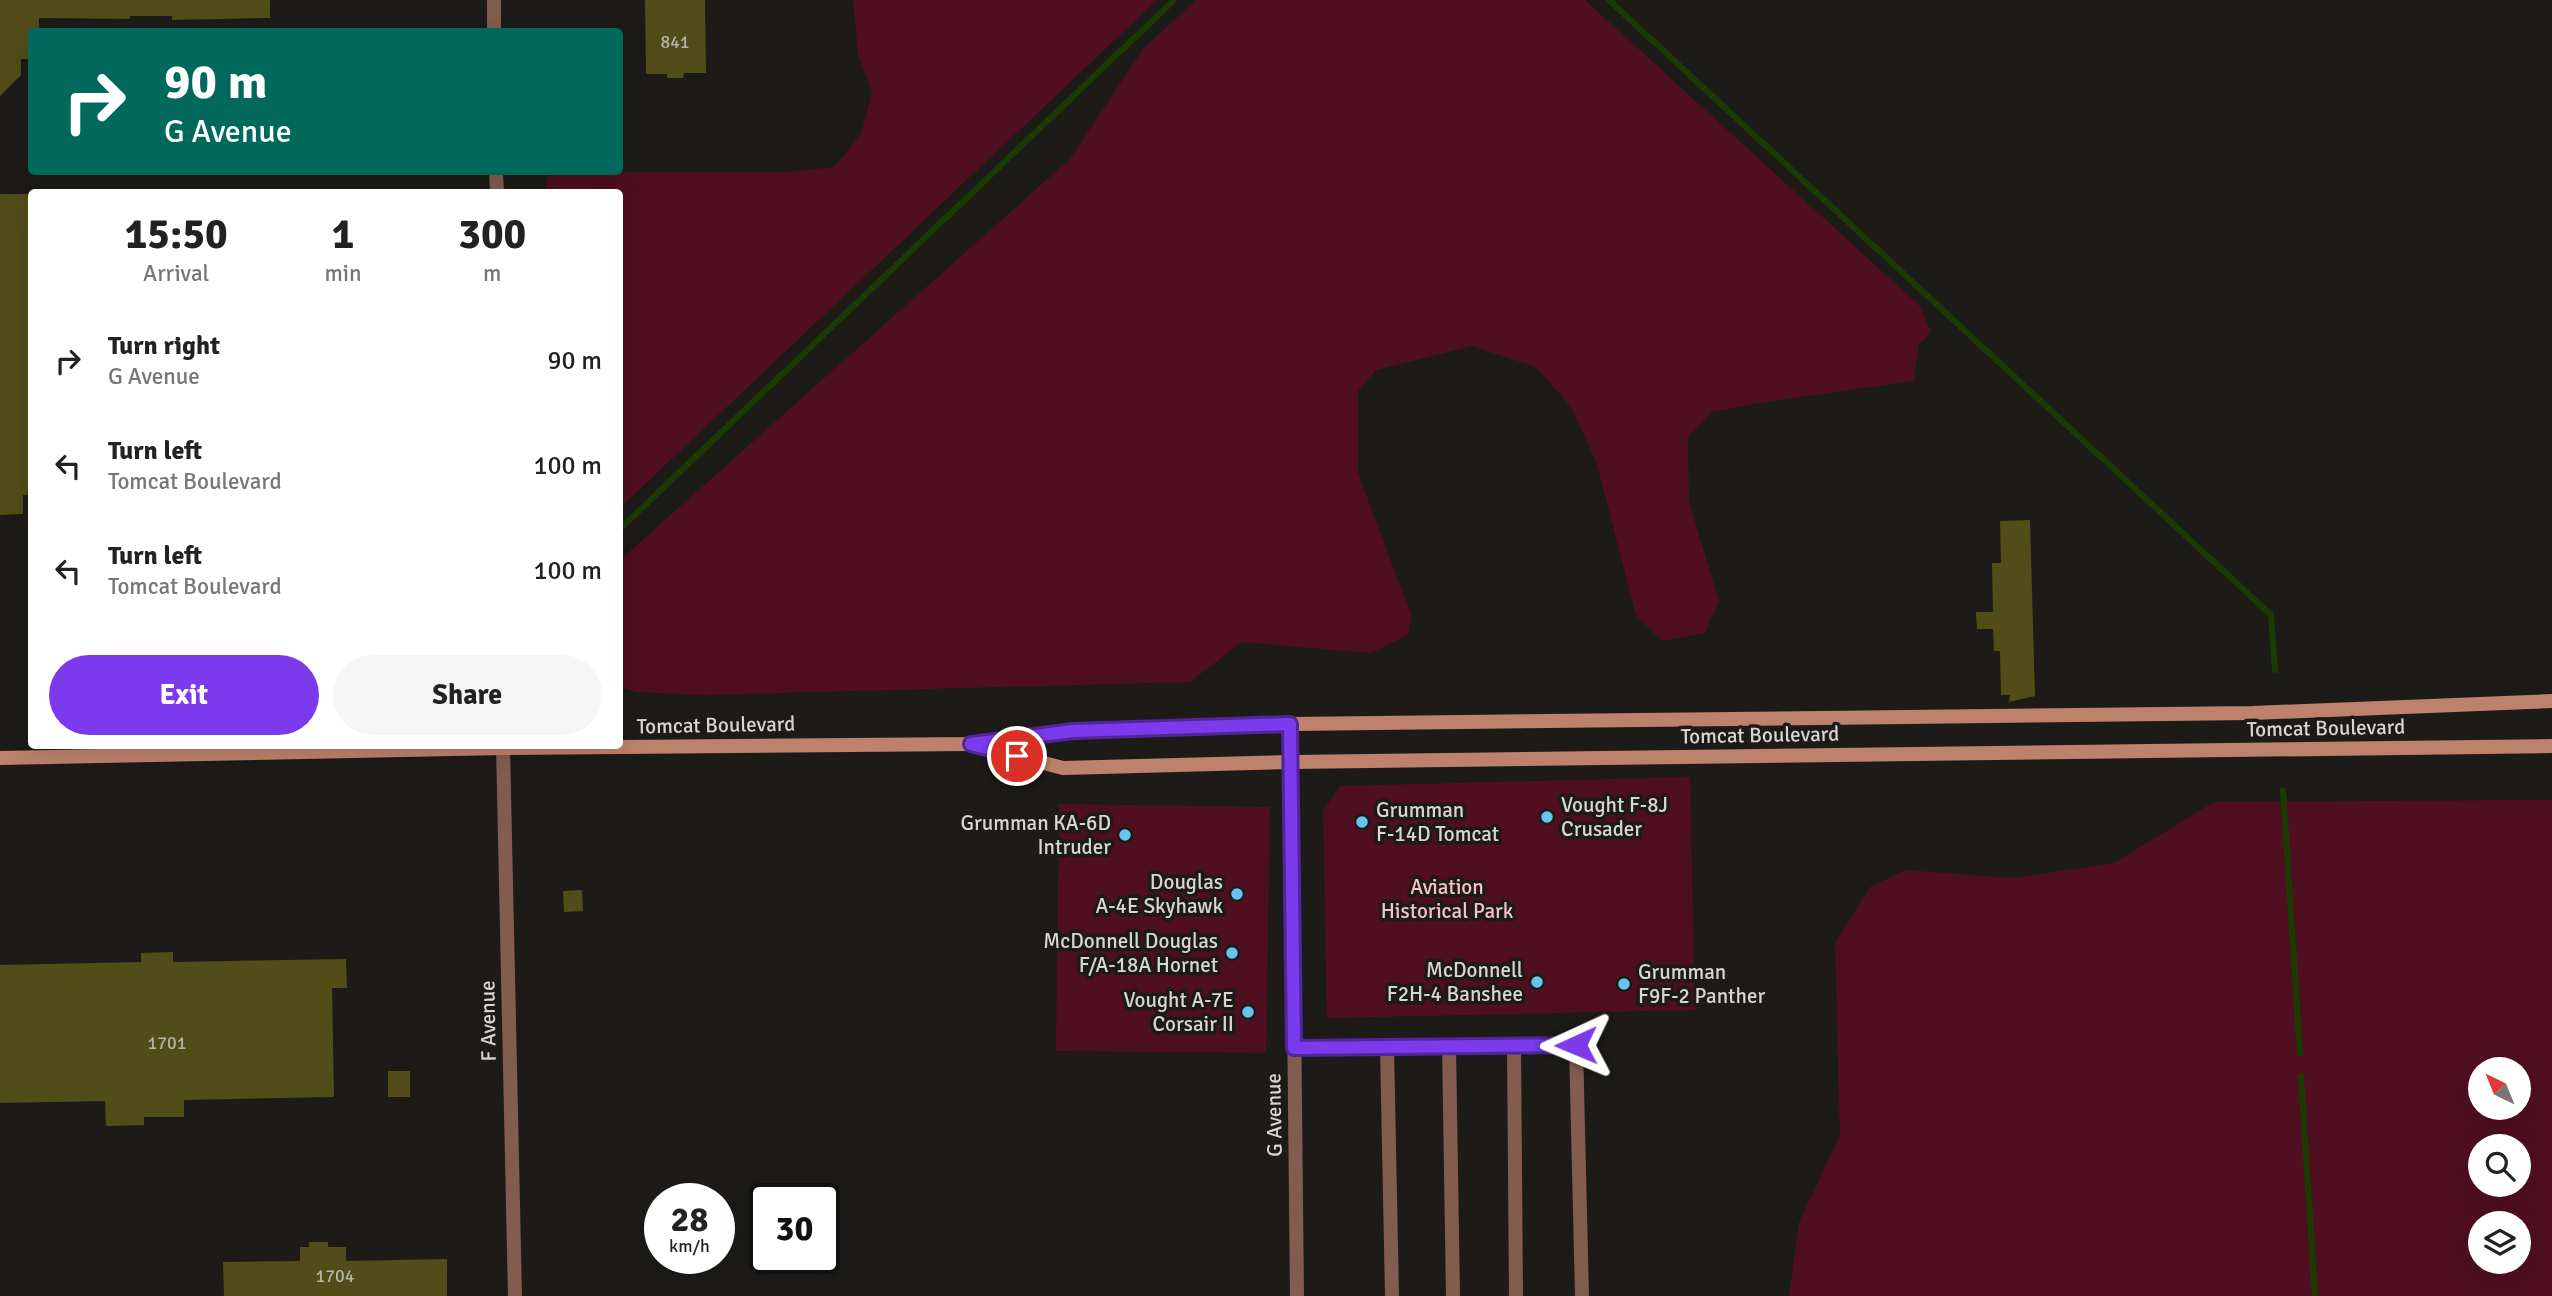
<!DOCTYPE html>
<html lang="en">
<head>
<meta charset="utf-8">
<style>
	body { margin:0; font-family:Signika,sans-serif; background:#f6f6f6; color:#222; height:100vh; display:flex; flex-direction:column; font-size:26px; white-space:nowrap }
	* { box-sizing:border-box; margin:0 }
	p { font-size:23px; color:#767676 }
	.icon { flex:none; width:38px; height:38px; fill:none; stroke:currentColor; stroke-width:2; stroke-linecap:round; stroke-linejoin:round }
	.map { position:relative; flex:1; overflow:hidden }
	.details { position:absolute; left:28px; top:189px; width:595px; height:560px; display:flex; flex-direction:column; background:#fff; border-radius:7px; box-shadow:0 7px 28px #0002 }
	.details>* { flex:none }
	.banner { position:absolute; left:28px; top:28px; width:595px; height:147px; border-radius:7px; box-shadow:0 7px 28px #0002; background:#00695c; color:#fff; overflow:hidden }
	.needle { width:46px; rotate:317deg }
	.controls { position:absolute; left:2468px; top:1057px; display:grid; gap:14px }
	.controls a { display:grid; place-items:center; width:63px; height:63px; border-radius:50%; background:#fff; box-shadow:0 7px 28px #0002; font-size:35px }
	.speed { position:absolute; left:644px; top:1183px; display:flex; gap:14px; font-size:35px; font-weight:700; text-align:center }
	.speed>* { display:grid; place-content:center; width:91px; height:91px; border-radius:50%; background:#fff; box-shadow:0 7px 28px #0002; line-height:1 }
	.speed small { font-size:18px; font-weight:400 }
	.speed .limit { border:4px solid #111; border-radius:10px; background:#fff; color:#111 }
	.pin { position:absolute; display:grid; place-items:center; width:60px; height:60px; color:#fff; margin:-30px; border:4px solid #fff; border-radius:50%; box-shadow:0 2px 7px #0007 }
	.me { position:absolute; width:77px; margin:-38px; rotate:269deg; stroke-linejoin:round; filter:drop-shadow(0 0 5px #0008) }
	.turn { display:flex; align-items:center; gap:24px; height:147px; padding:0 21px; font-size:32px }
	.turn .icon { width:91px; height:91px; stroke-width:2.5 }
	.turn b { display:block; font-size:49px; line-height:60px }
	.eta { display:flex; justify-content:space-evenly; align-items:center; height:119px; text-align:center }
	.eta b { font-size:42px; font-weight:700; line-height:49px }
	.action { display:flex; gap:14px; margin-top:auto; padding:14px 21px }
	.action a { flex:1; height:80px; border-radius:42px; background:#7c3aed; color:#fff; font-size:28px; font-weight:700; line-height:80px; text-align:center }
	.action a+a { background:#f6f6f6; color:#222 }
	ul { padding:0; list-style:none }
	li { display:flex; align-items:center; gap:21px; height:105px; padding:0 21px }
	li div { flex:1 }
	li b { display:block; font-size:26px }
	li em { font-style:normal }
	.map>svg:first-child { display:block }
</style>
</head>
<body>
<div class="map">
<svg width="2552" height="1296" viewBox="0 0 2552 1296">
	<rect width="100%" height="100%" fill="#1d1b18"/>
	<g fill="#4f0f20" fill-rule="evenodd">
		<polygon points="853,0 1157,0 620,508 620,192 547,192 547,172 786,172 834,167 861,134 872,92 858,54"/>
		<polygon points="1196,0 1585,0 1919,305 1931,331 1919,345 1914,381 1752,404 1712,412 1688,437 1689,502 1719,601 1705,633 1662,641 1636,615 1597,464 1571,407 1536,367 1472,346 1376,370 1358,391 1358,473 1411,615 1408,635 1370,653 1242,642 1190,682 706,695 636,692 620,687 620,560 1070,159 1143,49"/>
		<polygon points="1690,777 1695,1010 1327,1018 1323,811 1340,786"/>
		<path d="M2552 800V1296H1789L1799 1222 1840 1136 1835 943 1870 887 1905 870 2014 878 2114 863 2214 802ZM2518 1069V1108H2480V1069ZM2518 1146V1185H2480V1146ZM2518 1223V1262H2480V1223Z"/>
		<polygon points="1059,804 1270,807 1266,1053 1056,1051"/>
	</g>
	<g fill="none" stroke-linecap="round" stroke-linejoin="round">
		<g stroke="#1a3c00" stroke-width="6">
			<polyline points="1609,0 2271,615 2275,670"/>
			<polyline points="620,529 1174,0"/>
			<polyline points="2283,790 2300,1053"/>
			<polyline points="2301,1076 2315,1296"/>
		</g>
	</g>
	<g fill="#514c18">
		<polygon points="0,0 270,0 270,18 172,20 172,16 130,16 130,19 39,18 39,32 32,32 32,59 21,59 21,75 0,96"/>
		<polygon points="645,0 705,0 706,73 684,73 683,78 667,78 667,74 646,74"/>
		<polygon points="0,194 32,194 32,495 23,495 23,514 0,515"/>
		<polygon points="2030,520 2035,696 2009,702 2010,695 2001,695 2000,651 1994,651 1993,629 1977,629 1976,612 1993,612 1992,563 2001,563 2000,521"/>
		<polygon points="582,890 583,911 564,912 563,891"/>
		<polygon points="173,952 173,962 346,959 347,988 332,988 334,1097 184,1100 184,1117 144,1117 144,1125 106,1126 105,1101 0,1103 0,965 141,962 141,953"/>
		<rect x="388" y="1071" width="22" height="26"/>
		<polygon points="309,1242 328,1242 328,1247 346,1247 346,1261 447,1259 447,1296 224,1296 223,1262 300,1261 300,1247 309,1247"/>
	</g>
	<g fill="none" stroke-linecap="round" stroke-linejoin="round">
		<g stroke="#825d4f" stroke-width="14">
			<polyline points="494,0 494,32"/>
			<polyline points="496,172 497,192"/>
			<polyline points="1291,724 1297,1296"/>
			<polyline points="503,746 515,1296"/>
			<polyline points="1514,1045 1516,1296"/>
			<polyline points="1449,1046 1453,1296"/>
			<polyline points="1387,1047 1392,1296"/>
			<polyline points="1294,1048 1576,1045 1582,1296"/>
		</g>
		<g stroke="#be826c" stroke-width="14">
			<polyline points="979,746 1063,768 1291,762 2552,746"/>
			<polyline points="0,758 503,748 971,744 1073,731 1291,724 2253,713 2552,701"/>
		</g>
	</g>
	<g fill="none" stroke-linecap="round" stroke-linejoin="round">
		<defs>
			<polyline id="route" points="1017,756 971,744 1073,731 1290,724 1294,1048 1576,1045"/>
		</defs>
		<use href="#route" stroke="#51269a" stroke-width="18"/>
		<use href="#route" stroke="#7c3aed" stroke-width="12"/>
	</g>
	<g fill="#65c5ee" stroke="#1d1b18" stroke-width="2.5">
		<circle cx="1547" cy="817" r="7"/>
		<circle cx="1362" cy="822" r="7"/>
		<circle cx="1125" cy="835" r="7"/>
		<circle cx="1237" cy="894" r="7"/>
		<circle cx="1232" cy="953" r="7"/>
		<circle cx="1537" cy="982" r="7"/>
		<circle cx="1624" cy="984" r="7"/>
		<circle cx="1248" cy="1012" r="7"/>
	</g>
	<g text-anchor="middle" stroke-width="7" stroke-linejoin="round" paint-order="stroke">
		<g font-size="18" fill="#b6b4a6">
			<text x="675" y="48">841</text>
			<text x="167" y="1049">1701</text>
			<text x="335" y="1282">1704</text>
		</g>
		<g font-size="21" fill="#d8d6d5" stroke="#1d1b18">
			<text transform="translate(716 725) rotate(-1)" y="7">Tomcat Boulevard</text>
			<text transform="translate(2326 728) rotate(-1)" y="7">Tomcat Boulevard</text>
			<text transform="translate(1760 735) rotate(-1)" y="7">Tomcat Boulevard</text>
			<text transform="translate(488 1021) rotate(-91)" y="7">F Avenue</text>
			<text transform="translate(1274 1115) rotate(-91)" y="7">G Avenue</text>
		</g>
		<g font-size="21" fill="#d8d6d5" stroke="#1d1b18" text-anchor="end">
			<text x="1561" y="812" text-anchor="start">Vought F-8J<tspan x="1561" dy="24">Crusader</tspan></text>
			<text x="1376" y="817" text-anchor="start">Grumman<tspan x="1376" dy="24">F-14D Tomcat</tspan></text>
			<text x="1111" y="830">Grumman KA-6D<tspan x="1111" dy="24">Intruder</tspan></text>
			<text x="1223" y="889">Douglas<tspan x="1223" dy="24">A-4E Skyhawk</tspan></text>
			<text x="1218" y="948">McDonnell Douglas<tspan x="1218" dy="24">F/A-18A Hornet</tspan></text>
			<text x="1523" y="977">McDonnell<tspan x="1523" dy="24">F2H-4 Banshee</tspan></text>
			<text x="1638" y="979" text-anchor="start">Grumman<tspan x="1638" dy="24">F9F-2 Panther</tspan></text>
			<text x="1234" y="1007">Vought A-7E<tspan x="1234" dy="24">Corsair II</tspan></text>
		</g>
		<g font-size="21" fill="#f5c1c8" stroke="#1d1b18">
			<text x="1447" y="894">Aviation<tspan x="1447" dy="24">Historical Park</tspan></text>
		</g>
	</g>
</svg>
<div class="controls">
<a><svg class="needle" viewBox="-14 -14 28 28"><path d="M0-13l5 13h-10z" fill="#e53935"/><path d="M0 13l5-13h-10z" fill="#767676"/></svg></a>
<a><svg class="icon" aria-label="search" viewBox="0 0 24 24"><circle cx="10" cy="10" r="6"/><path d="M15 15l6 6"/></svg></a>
<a><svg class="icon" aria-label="layers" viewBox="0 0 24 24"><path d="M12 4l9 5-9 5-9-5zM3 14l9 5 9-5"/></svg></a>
</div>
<div class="speed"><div>28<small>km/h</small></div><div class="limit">30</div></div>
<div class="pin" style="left:1017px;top:756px;background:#d93025"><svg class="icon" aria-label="arrive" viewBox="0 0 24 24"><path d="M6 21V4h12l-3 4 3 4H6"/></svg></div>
<svg class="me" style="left:1576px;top:1045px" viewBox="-20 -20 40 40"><path d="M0-17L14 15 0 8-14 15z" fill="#7c3aed" stroke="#fff" stroke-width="4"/></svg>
<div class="banner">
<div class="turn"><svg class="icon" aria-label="right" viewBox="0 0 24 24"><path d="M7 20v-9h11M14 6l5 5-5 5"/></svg><div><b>90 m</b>G Avenue</div></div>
</div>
<section class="details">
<div class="eta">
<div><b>15:50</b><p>Arrival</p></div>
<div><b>1</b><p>min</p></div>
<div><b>300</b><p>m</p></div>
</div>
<ul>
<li><svg class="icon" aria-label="right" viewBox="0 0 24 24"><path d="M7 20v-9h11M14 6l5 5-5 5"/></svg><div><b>Turn right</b><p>G Avenue</p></div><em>90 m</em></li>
<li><svg class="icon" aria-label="left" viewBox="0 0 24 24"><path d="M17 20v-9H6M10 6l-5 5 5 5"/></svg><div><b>Turn left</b><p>Tomcat Boulevard</p></div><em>100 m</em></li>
<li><svg class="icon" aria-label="left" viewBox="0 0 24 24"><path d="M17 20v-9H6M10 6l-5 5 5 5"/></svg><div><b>Turn left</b><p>Tomcat Boulevard</p></div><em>100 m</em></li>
</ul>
<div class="action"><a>Exit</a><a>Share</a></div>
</section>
</div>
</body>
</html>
